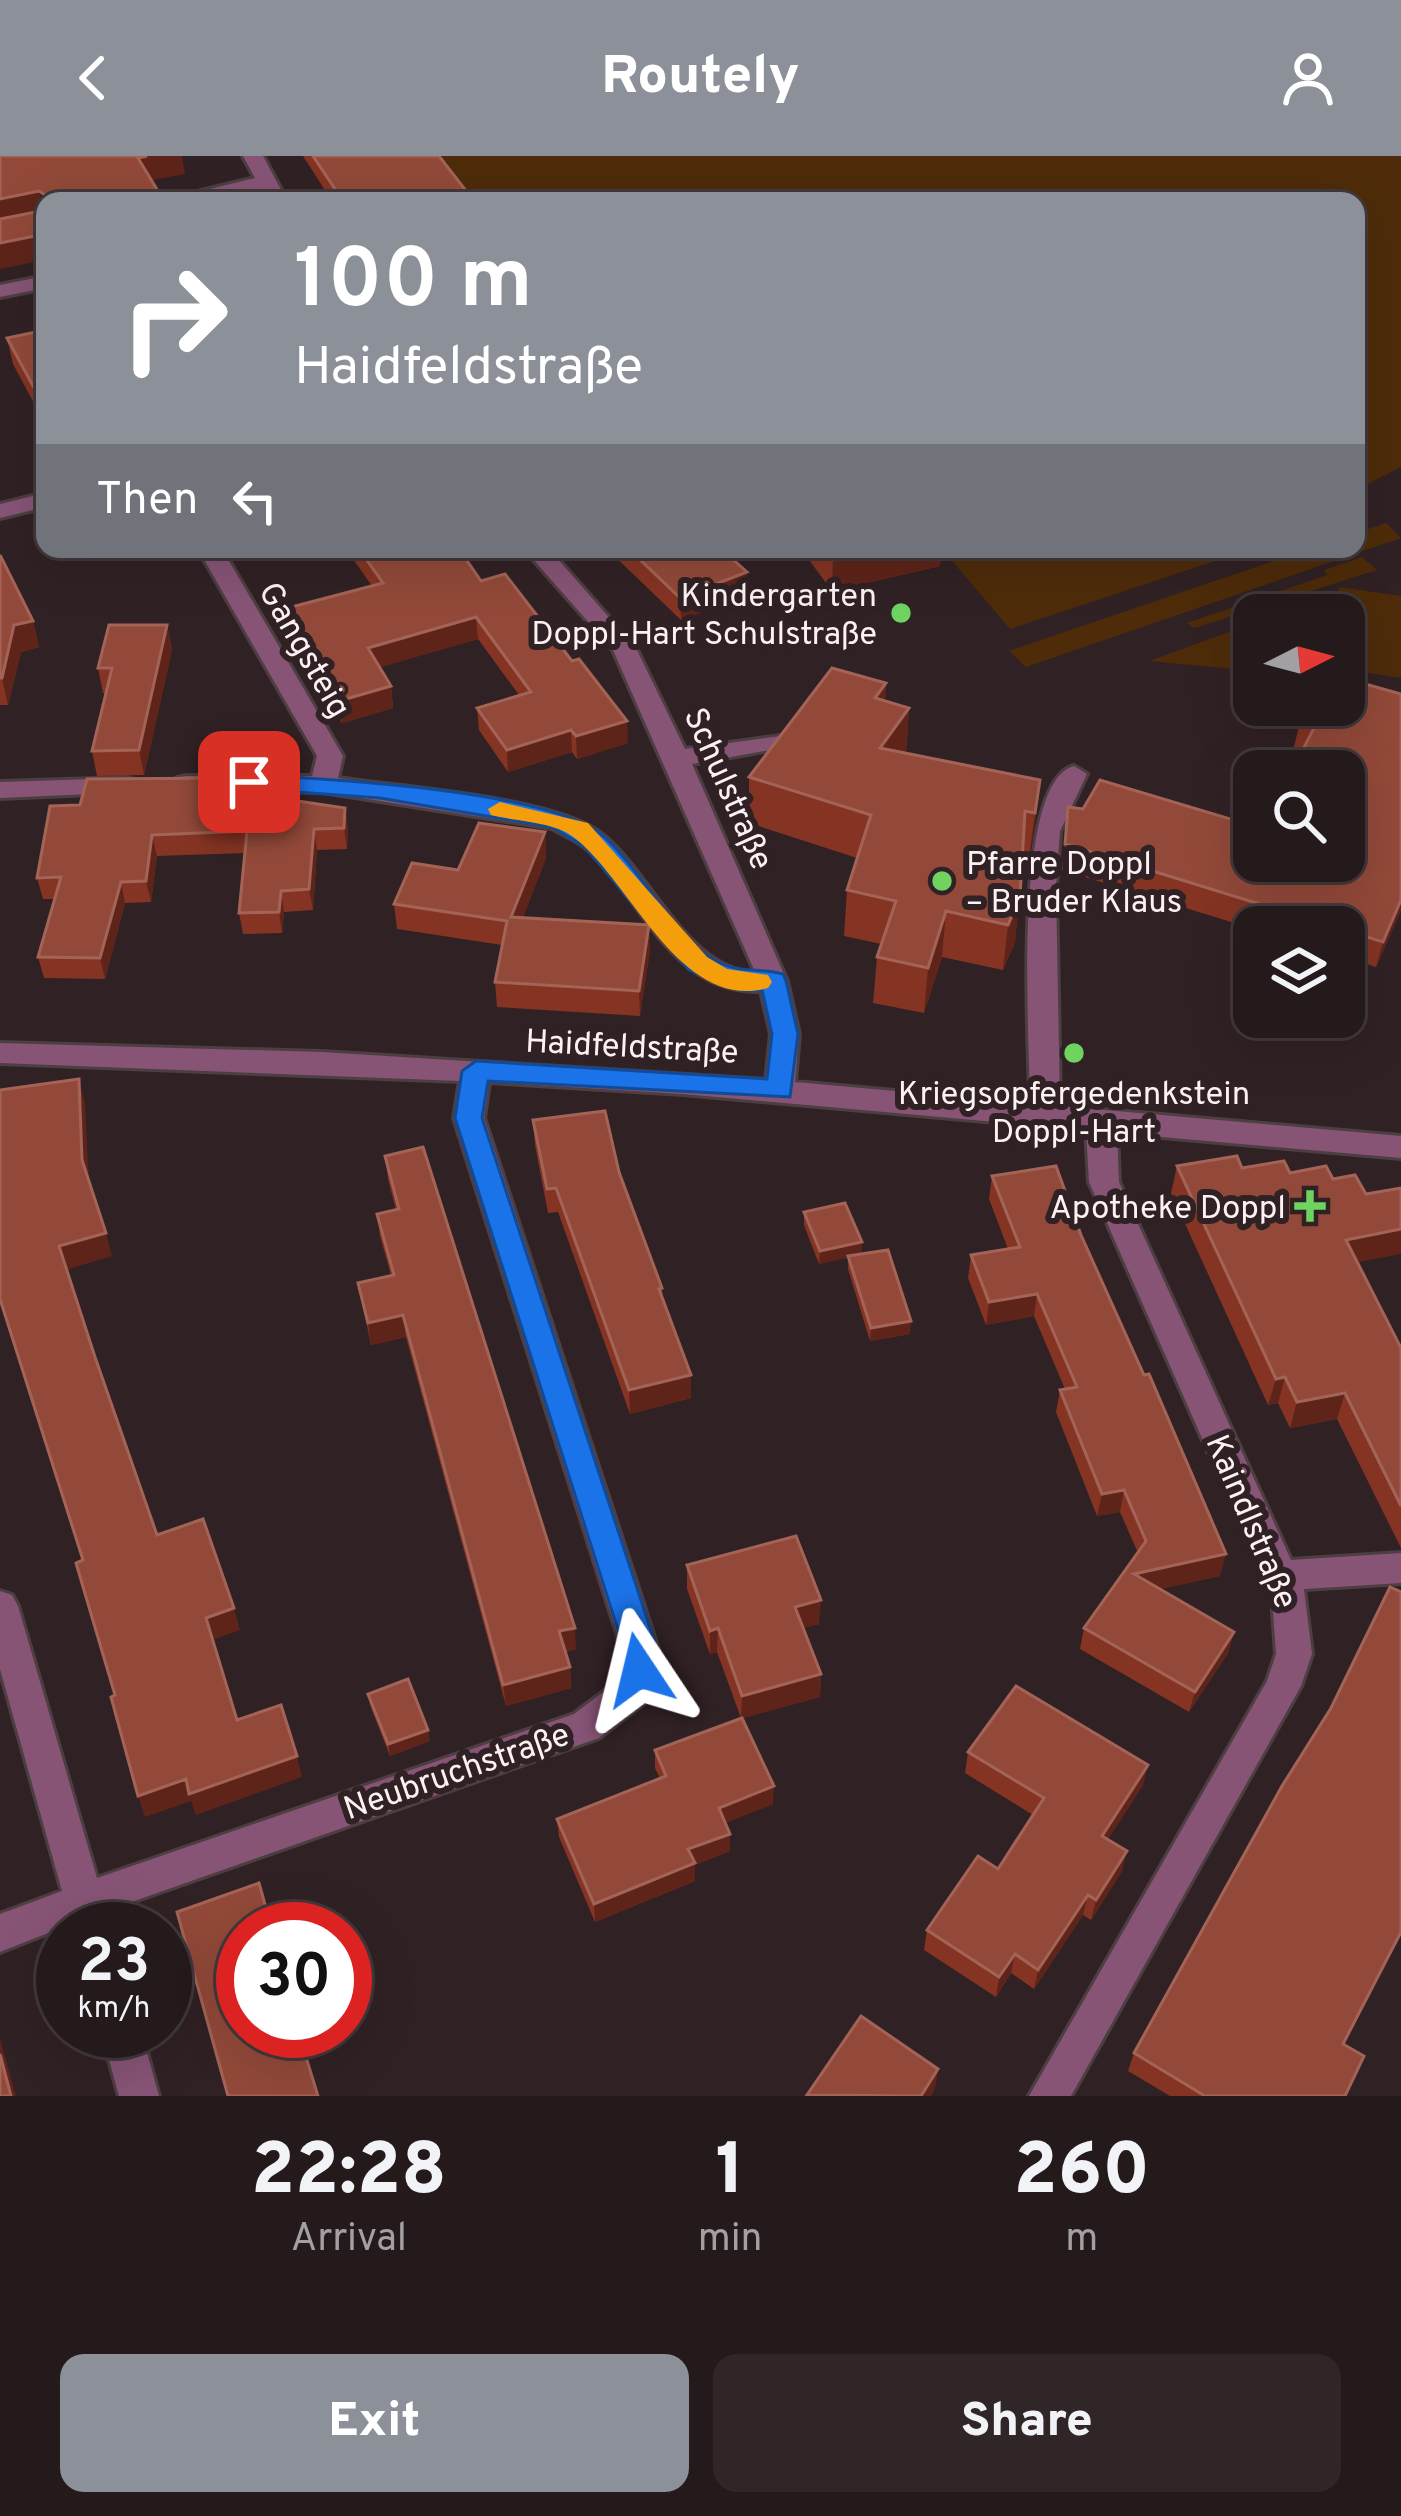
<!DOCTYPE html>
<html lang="en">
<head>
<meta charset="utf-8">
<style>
	body { margin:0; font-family:Overpass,sans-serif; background:#302628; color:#f1f3f6; height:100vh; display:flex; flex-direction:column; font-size:45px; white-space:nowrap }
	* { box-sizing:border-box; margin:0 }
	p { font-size:39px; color:#a3a0a3 }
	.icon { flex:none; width:66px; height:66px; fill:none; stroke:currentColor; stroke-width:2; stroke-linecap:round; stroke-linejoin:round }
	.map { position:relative; height:1940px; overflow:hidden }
	.details { display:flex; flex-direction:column; background:#24191b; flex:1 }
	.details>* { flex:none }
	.top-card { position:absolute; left:36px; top:36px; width:1329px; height:366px; border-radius:24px; box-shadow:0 12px 48px #0002,0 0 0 3px #41383a; background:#8c9099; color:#fff; overflow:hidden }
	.needle { width:78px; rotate:84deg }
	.tools { position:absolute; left:1233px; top:438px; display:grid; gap:24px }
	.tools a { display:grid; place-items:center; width:132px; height:132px; border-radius:24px; background:#24191b; box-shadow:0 12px 48px #0002,0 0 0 3px #41383a; font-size:60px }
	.speed { position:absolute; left:36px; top:1746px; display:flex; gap:24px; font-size:60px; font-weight:700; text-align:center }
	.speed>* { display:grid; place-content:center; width:156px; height:156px; border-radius:50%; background:#24191b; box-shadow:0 12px 48px #0002,0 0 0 3px #41383a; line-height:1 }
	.speed small { font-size:30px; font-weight:400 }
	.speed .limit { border:18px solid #d22; background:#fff; color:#111 }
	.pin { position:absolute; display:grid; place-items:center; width:102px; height:102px; color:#fff; margin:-51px; border-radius:24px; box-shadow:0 6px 18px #0006 }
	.me { position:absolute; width:132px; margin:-66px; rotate:350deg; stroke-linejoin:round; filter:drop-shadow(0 0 9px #0008) }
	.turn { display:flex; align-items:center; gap:42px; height:252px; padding:0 60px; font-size:54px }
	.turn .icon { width:156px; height:156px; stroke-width:2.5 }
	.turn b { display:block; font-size:84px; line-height:102px }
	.then { display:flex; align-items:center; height:114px; padding:0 60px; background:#0003; gap:24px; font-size:45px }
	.eta { display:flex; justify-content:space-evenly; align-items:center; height:204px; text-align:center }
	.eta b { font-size:72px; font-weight:800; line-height:84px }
	.cta { display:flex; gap:24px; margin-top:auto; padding:24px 60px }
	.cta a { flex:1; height:138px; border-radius:24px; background:#8c9099; color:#fff; font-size:48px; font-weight:800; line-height:138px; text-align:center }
	.cta a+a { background:#302628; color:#f1f3f6 }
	header { display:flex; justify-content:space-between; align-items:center; height:156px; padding:0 60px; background:#8c9099; color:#fff; font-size:54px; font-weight:800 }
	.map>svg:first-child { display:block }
</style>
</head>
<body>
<header><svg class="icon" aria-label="back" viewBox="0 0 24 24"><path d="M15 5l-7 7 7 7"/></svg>Routely<svg class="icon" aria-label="person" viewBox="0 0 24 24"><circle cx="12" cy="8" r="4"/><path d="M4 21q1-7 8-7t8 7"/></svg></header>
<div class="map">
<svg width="1401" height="1940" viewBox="0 0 1401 1940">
	<rect width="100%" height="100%" fill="#302124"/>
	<g fill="#4e2c0a">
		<polygon points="437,0 1401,0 1401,311 1356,334 1356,45 475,45"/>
		<polygon points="1386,367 1401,382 1026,511 1009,495 1309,393 1356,393 1356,377"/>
		<polygon points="942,393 1251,393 1010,473"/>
		<polygon points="1362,401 1377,414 1194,472 1187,467 1327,419 1324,414"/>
		<polygon points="1339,431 1401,440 1401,522 1344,513 1344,459 1335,459"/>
		<polygon points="1254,467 1254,515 1149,505"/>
	</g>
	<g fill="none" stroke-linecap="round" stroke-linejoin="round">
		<defs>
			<g id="minor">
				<polygon points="243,0 263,0 287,45 267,45 261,33 200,45 160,45 255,22"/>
				<polygon points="45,120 45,132 0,141 0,129"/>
				<polygon points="45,337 45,351 0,362 0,348"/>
				<path d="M198 393H222L343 600 338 622C402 632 552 641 600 677 648 712 689 818 755 816L613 494 524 393H549L636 492 685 593 781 580 785 586 781 592 692 608 787 825 799 878 795 926 1030 947C1030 890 1011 626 1074 610L1087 618 1060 675 1056 731 1060 950 1401 980V1002L1117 977 1119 1026 1291 1404 1401 1397V1427L1304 1433 1312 1498 1301 1530 1071 1940H1029L1267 1525 1276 1498 1272 1441 1089 1026 1086 974 683 938 489 926 484 962 659 1496 644 1547 599 1582 106 1755 111 1773H73L71 1768 0 1796V1758L62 1735 0 1513V1435L12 1439 18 1450 97 1722 574 1558 615 1527 623 1496 454 962 460 925 0 907V887L322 896 766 924 771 878 761 835C671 838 643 742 585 691 575 683 562 678 552 672L323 636 177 634 173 628 177 622 186 620H312L317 600Z"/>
				<polygon points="126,622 135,624 139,630 135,636 0,642 0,626"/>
				<polygon points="101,1875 141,1875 159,1940 119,1940"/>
			</g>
		</defs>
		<use href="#minor" stroke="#4d3e41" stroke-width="6"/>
		<use href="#minor" fill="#875476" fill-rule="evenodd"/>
	</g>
	<g fill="#853423">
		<polygon points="303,0 439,0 468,45 332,45"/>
		<polygon points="45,174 45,268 13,208 7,182"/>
		<polygon points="346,393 459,393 481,425 628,587 577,603 572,596 508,616 479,574 477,552 519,539 478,483 380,511 391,530 393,552 342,567 287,474 284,453 372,430"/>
		<polygon points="607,393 721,393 747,438 681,464"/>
		<polygon points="801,393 941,393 940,410 832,435"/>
		<polygon points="0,399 33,465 39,491 21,496 8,549 0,549"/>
		<polygon points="167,469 172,494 144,619 97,620 92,595 106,537 103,537 98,512"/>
		<polygon points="886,527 885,545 909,552 906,597 1040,624 1029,703 1022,701 1015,786 1003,814 942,801 924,857 873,847 877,801 881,788 844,780 847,734 857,702 749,667 749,621"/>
		<polygon points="1309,549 1401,754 1376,811 1344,801 1344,771 1254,771 1254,773 1062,714 1068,651 1254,705 1303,594 1294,591 1300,566"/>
		<polygon points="227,622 230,638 345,652 348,673 347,693 317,694 313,754 284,756 282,777 243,778 239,757 245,697 157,700 151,746 125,747 105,823 44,822 38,801 55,743 43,743 37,722 80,649"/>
		<polygon points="545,676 546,702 523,761 650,794 640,860 497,851 495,826 502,789 397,773 394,748 458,714"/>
		<polygon points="533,964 619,1016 662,1132 663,1144 691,1219 691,1242 630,1258 558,1056 548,1057 535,989"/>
		<polygon points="385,1000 576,1493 565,1496 570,1511 571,1532 506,1550 406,1181 371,1189 358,1127 391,1119 380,1080 377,1058 396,1054 388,1023"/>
		<polygon points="1177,1010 1242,1012 1333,1023 1357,1106 1401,1192 1401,1392 1337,1263 1290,1272 1278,1247 1268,1249 1171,1037"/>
		<polygon points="992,1020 1081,1079 1220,1420 1159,1433 1234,1476 1228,1497 1189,1556 1080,1493 1084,1472 1138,1397 1120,1356 1097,1360 1056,1256 1060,1234 1065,1233 1034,1160 986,1169 968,1122 971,1099 1008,1093 989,1043"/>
		<polygon points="804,1056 862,1086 861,1099 910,1178 870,1185 848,1113 848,1101 819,1108 804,1069"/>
		<polygon points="687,1409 819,1468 803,1472 821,1518 820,1541 742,1562 773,1648 725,1667 730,1695 695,1709 695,1725 595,1766 559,1681 557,1663 660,1622 655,1612 655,1594 741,1562 717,1496 710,1498 687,1433"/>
		<polygon points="1401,1436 1401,1778 1344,1888 1345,1940 1170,1940 1128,1915 1134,1897"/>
		<polygon points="368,1538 430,1585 390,1600 370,1549"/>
		<polygon points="968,1596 1143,1629 1108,1683 1122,1715 1091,1764 1083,1759 1034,1833 1011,1817 996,1841 924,1794 927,1774 998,1713 1033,1659 965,1617"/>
	</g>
	<g fill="#5e241a">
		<polygon points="147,0 182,0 185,18 142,26 138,2"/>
		<polygon points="39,35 44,60 0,69 0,43"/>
		<polygon points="467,36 468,45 422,45"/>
		<polygon points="45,78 45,104 0,113 0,87"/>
		<polygon points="862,393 941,393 940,410 832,435 833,400"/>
		<polygon points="747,416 747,438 681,464 680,442"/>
		<polygon points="476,461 478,483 371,514 368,492"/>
		<polygon points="33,465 39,491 21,496 8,549 2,522 14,469"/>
		<polygon points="167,469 172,494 144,619 139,594"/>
		<polygon points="886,527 883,573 875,542"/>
		<polygon points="391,530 393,552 342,567 339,545"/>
		<polygon points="909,552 906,598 880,592"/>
		<polygon points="627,565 628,587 577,603 576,580"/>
		<polygon points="571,574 572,596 508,616 507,594"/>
		<polygon points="1040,624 1035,670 1029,703 1035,657"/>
		<polygon points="345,652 348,673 347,693 344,672"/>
		<polygon points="314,673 317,694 313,754 309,733"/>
		<polygon points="545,676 546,702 513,786 511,761"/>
		<polygon points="152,679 157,700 151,746 146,725"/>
		<polygon points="121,726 125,747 105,823 100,802"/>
		<polygon points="281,735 284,756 282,777 279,756"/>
		<polygon points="1020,741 1015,786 1003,814 1008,769"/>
		<polygon points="1401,744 1401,754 1376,811 1383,786"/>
		<polygon points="946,755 942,801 924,857 928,812"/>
		<polygon points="649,769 650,794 640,860 639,835"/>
		<polygon points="79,923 85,947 89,1028 82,1004"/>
		<polygon points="1401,1073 1401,1098 1338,1110 1346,1084"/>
		<polygon points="106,1077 112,1100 66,1114 59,1090"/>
		<polygon points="862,1086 861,1099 819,1108 820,1095"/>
		<polygon points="1037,1138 1034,1160 986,1169 989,1146"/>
		<polygon points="403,1159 406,1181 371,1189 368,1167"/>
		<polygon points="911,1165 910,1178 870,1185 871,1172"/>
		<polygon points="691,1219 691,1242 630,1258 629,1234"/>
		<polygon points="1285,1221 1278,1247 1268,1249 1276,1223"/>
		<polygon points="1345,1237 1337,1263 1290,1272 1297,1246"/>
		<polygon points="1124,1334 1120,1356 1097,1360 1102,1338"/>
		<polygon points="1226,1398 1220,1420 1129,1440 1134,1418"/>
		<polygon points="821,1444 819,1468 793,1475 795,1451"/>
		<polygon points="234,1452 240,1474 212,1484 206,1462"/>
		<polygon points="575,1472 576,1493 561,1497 559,1475"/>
		<polygon points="718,1472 717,1496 710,1498 710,1475"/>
		<polygon points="1234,1476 1228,1497 1189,1556 1195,1536"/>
		<polygon points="570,1511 571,1532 506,1550 503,1529"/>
		<polygon points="821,1518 820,1541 741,1563 742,1540"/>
		<polygon points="428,1574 430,1585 390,1600 388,1588"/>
		<polygon points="297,1600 302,1621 196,1659 191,1645 145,1661 138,1640 186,1623"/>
		<polygon points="1148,1609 1143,1629 1097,1700 1102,1680"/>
		<polygon points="774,1630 773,1648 718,1670 719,1652"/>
		<polygon points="730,1678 730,1695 695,1709 695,1725 595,1766 594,1748 688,1693"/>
		<polygon points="1127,1695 1122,1715 1091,1764 1096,1744"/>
		<polygon points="1088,1739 1083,1759 1034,1833 1038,1814"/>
		<polygon points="1015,1798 1011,1817 996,1841 999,1821"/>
		<polygon points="297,1875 315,1875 299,1881"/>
		<polygon points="0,1883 16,1940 11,1940 0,1898"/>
		<polygon points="938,1913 935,1933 931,1940 921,1940"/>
	</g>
	<g fill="#924939" stroke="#a36356" stroke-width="3">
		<polygon points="0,0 147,0 138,2 164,45 45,45 45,78 0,87 0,63 41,55 45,39 39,35 0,43"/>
		<polygon points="313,0 439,0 467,36 422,45 343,45"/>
		<polygon points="45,174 45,252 7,182"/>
		<polygon points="359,393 459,393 481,425 505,418 572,505 579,503 627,565 576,580 571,574 507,594 477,552 531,536 476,461 368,492 391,530 339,545 284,453 383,427"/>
		<polygon points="629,393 721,393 747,416 680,442"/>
		<polygon points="829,393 862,393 833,400"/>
		<polygon points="0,399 33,465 14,469 2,522 0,522"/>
		<polygon points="109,469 167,469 139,594 92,595 112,512 98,512"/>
		<polygon points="832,512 886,527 875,542 909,552 880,592 1040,624 1035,657 1025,655 1020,741 1008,769 946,755 928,812 877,801 896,745 847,734 871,659 749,621"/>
		<polygon points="1344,522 1401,538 1401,744 1383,786 1344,774 1344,771 1334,771 1065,688 1068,651 1083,653 1100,624 1254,670 1254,705 1344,705 1344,615 1292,615 1315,570 1300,566 1309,549 1344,549"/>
		<polygon points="227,622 224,639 251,638 345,652 344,672 314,673 309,733 281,735 279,756 239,757 247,675 152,679 146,725 121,726 100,802 38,801 61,721 37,722 50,650 80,649 87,623"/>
		<polygon points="479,667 545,676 511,761 649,769 639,835 495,826 507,765 394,748 412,707 458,714"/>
		<polygon points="79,923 82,1004 106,1077 59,1090 95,1201 157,1379 203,1363 234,1452 206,1462 237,1564 281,1549 297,1600 189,1638 186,1623 138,1640 111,1541 115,1539 76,1407 83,1404 0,1143 0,934"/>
		<polygon points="605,955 619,1016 662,1132 659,1133 691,1219 629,1234 556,1032 547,1033 533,964"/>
		<polygon points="423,991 575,1472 559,1475 570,1511 503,1529 403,1159 368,1167 358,1127 394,1119 377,1058 399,1053 385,1000"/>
		<polygon points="1237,1000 1242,1012 1284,1005 1290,1017 1326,1010 1333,1023 1355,1019 1366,1038 1401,1032 1401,1073 1346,1084 1401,1192 1401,1350 1345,1237 1297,1246 1285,1221 1276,1223 1177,1010"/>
		<polygon points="1056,1010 1081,1079 1144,1219 1149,1218 1226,1398 1134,1418 1234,1476 1195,1536 1084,1472 1146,1385 1124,1334 1102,1338 1060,1234 1077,1231 1037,1138 989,1146 971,1099 1020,1091 992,1020"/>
		<polygon points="845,1047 862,1086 820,1095 804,1056"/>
		<polygon points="888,1094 911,1165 871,1172 848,1100"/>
		<polygon points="796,1380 821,1444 795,1451 821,1518 742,1540 718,1472 710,1475 687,1409"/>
		<polygon points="1390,1431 1401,1436 1401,1776 1343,1888 1364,1900 1345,1940 1205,1940 1134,1897 1282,1630 1331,1552"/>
		<polygon points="408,1523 428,1574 388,1588 368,1538"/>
		<polygon points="1016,1530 1148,1609 1102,1680 1127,1695 1096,1744 1088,1739 1038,1814 1015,1798 999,1821 927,1774 978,1700 998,1713 1044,1642 968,1596"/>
		<polygon points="742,1562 774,1630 719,1652 730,1678 688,1693 695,1707 594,1748 557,1663 666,1620 655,1594"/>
		<polygon points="259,1727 272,1773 243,1773 243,1875 298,1875 318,1940 228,1940 177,1756"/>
		<polygon points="861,1860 938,1913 921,1940 807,1939"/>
		<polygon points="0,1898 11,1940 0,1940"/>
	</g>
	<path fill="#1a73e8" stroke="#114b97" stroke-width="3" d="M249 619C327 623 545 633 602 679 636 707 677 784 712 803 741 819 756 811 783 818L786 825 798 878 790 941 488 925 482 962 658 1496 651 1525 639 1529 628 1525 623 1514 625 1496 455 962 462 915 476 905 767 923 772 878 762 834 743 835 689 814 585 691 552 671 380 642 241 632 237 626Z"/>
	<path fill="#f59e0b" d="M500 646 588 667 707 801 727 813 768 819 772 826 768 832C679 857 630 722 572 680 554 666 514 665 491 659L488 653Z"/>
	<g fill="#6fd360" stroke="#302124" stroke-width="4.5">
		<circle cx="901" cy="457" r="12"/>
		<circle cx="942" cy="725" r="12"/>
		<circle cx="1074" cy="897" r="12"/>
		<path d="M1304 1032h12v12h12v12h-12v12h-12v-12h-12v-12h12z"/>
	</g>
	<g text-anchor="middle" stroke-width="12" stroke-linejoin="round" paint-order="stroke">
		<g font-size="33" fill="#fdf2f3" stroke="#302124" text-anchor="end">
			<text x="877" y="450">Kindergarten<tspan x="877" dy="38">Doppl-Hart Schulstraße</tspan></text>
			<text x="966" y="718" text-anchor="start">Pfarre Doppl<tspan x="966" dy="38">– Bruder Klaus</tspan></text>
			<text x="1074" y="948" text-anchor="middle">Kriegsopfergedenkstein<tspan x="1074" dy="38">Doppl-Hart</tspan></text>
			<text x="1286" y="1062">Apotheke Doppl</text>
		</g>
		<g font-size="33" fill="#fdf2f3" stroke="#302124">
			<text transform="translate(306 493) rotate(60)" y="12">Gangsteig</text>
			<text transform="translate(730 632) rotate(66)" y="12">Schulstraße</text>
			<text transform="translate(632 889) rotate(3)" y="12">Haidfeldstraße</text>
			<text transform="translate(1253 1365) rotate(67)" y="12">Kaindlstraße</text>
			<text transform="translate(456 1614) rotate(-19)" y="12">Neubruchstraße</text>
		</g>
	</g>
</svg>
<div class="tools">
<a><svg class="needle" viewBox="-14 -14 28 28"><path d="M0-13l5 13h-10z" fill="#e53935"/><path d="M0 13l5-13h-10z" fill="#a3a0a3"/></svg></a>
<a><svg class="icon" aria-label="search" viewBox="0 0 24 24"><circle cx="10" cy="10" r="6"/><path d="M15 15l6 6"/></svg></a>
<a><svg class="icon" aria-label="layers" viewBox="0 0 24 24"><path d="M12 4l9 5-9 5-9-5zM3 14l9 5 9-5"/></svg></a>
</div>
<div class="speed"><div>23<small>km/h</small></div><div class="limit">30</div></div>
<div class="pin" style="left:249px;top:626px;background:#d93025"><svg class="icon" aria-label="arrive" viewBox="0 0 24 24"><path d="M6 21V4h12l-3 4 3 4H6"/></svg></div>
<svg class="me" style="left:639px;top:1514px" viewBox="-20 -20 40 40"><path d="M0-17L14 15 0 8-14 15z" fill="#1a73e8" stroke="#fff" stroke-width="4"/></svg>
<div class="top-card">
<div class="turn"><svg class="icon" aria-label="right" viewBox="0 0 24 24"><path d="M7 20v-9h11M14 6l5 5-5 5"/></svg><div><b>100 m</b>Haidfeldstraße</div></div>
<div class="then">Then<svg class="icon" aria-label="left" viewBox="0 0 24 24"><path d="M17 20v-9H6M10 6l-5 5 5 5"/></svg></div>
</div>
</div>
<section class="details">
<div class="eta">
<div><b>22:28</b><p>Arrival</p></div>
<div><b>1</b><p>min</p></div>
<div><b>260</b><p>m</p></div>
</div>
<div class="cta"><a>Exit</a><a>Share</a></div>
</section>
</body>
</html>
